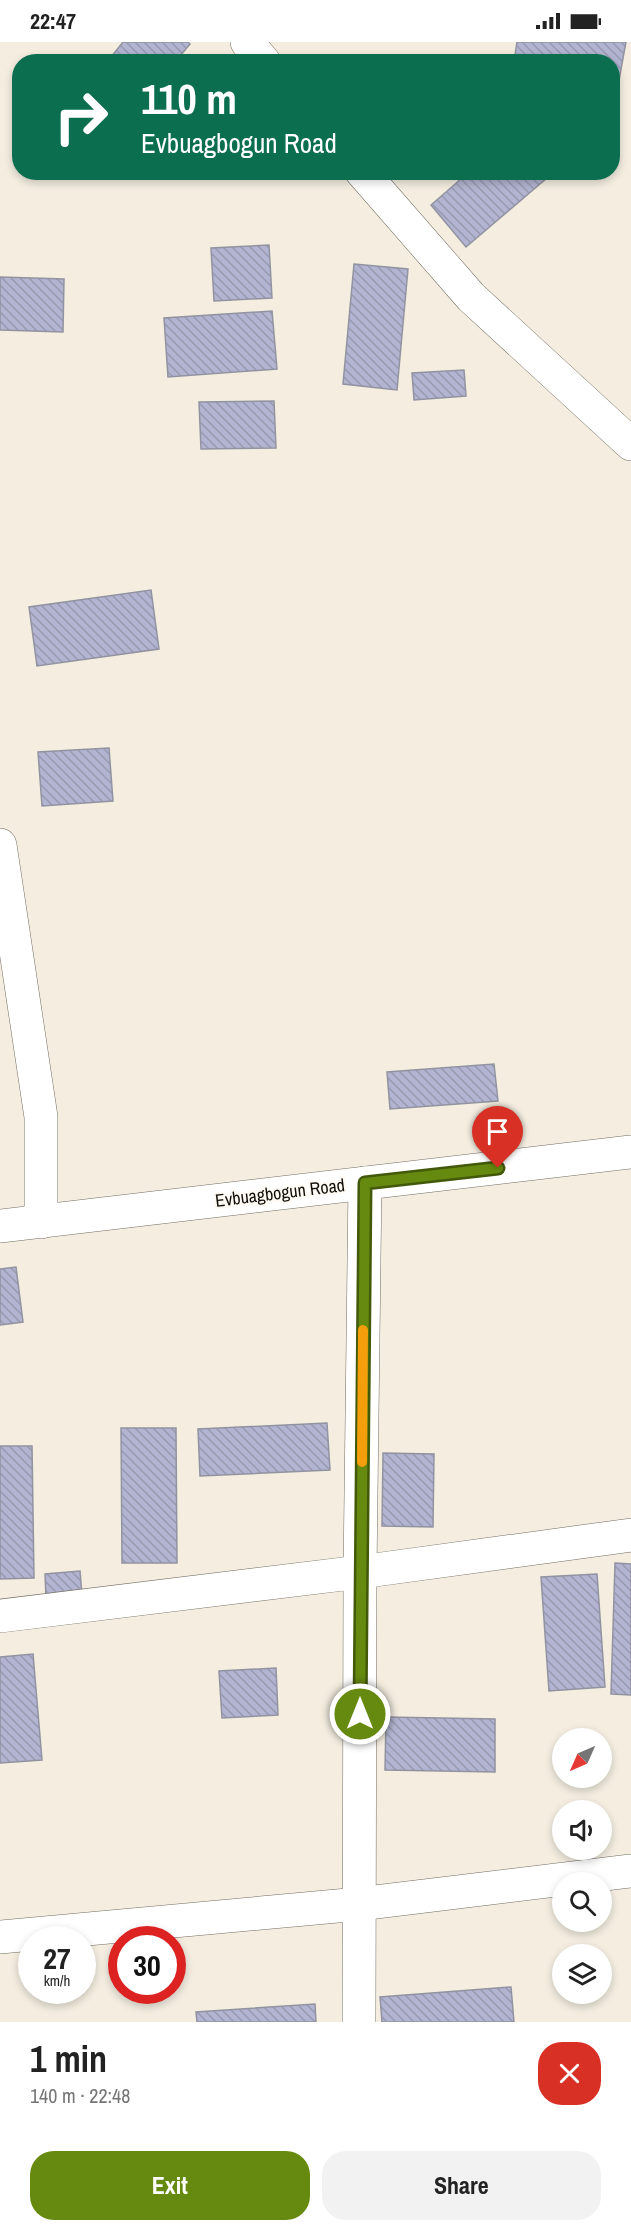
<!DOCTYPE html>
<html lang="en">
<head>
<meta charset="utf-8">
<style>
	body { margin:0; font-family:"Archivo Narrow",sans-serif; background:#f2f2f2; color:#222; height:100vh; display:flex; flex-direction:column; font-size:22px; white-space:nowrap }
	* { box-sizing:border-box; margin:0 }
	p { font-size:20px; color:#767676 }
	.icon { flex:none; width:33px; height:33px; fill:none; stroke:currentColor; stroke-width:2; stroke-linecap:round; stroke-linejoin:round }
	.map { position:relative; height:1980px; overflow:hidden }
	.side { display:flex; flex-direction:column; background:#fff; flex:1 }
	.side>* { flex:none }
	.top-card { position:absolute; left:12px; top:12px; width:608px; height:126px; border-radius:24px; box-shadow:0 3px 9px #0003; background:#0b6e4f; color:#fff; overflow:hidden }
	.needle { width:39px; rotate:225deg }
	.controls { position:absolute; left:552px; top:1686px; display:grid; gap:12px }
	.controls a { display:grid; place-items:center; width:60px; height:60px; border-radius:50%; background:#fff; box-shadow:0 3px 9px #0003; font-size:30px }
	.speed { position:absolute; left:18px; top:1884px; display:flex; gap:12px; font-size:30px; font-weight:700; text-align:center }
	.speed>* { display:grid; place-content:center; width:78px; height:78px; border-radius:50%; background:#fff; box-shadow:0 3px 9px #0003; line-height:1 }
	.speed small { font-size:15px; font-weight:400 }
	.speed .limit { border:9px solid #d22; background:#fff; color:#111 }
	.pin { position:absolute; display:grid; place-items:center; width:51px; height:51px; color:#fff; margin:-62px -26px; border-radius:50% 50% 50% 0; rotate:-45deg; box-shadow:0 0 6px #0007 }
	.pin .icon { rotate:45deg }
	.me { position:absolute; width:66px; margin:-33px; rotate:0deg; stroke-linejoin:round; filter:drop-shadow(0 0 4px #0008) }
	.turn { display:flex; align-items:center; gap:21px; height:126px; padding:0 30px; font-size:27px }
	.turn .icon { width:78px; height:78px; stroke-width:2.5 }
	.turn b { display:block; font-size:42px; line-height:51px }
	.round { display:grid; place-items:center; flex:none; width:63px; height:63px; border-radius:24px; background:#f2f2f2 }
	.headline { display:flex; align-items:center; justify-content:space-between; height:102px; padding:0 30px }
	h1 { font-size:36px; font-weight:800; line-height:45px }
	.action { display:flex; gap:12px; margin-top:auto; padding:12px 30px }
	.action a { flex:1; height:69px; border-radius:24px; background:#66890f; color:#fff; font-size:24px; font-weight:800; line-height:69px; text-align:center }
	.action a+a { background:#f2f2f2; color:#222 }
	.status { display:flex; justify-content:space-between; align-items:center; height:42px; padding:0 30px; background:#fff; direction:ltr }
	.status svg { height:16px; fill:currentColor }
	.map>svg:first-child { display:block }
</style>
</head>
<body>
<div class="status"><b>22:47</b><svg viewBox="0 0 49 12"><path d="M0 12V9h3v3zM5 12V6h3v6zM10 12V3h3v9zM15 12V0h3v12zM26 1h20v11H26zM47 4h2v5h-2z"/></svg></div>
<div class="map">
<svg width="631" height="1980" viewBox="0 0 631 1980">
	<defs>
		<pattern id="building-back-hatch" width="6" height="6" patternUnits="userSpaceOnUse" patternTransform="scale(1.5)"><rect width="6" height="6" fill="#b2b4d1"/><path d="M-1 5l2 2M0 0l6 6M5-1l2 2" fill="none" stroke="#989ab2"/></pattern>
	</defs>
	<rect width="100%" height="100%" fill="#f4ede0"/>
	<g fill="url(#building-back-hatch)" stroke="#9293a0" stroke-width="1.5">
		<polygon points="123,0 188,0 190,2 175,20 107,20"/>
		<polygon points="517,0 626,0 617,49 612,48 612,20 514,20"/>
		<polygon points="469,130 554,130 466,205 431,163"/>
		<polygon points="269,203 272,256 214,259 211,206"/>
		<polygon points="354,222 408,227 397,348 343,342"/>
		<polygon points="0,235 64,237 63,290 0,288"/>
		<polygon points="272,269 277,327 168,335 164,276"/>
		<polygon points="464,328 466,354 414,358 412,331"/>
		<polygon points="274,359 276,406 201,407 199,360"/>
		<polygon points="151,548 159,607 37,624 29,565"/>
		<polygon points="109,706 113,759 42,764 38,710"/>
		<polygon points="494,1022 498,1059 390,1067 387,1030"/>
		<polygon points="16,1225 23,1280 0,1283 0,1227"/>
		<polygon points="327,1381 330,1428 200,1434 198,1387"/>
		<polygon points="121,1386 176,1386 177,1521 122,1521"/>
		<polygon points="0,1404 32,1404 34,1536 0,1537"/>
		<polygon points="383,1411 434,1412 433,1485 382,1484"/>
		<polygon points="615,1521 631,1522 631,1653 611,1652"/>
		<polygon points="80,1529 82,1553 46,1556 45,1532"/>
		<polygon points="597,1532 605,1645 549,1649 541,1535"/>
		<polygon points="33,1612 42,1718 0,1721 0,1615"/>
		<polygon points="276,1626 278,1673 222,1676 219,1629"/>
		<polygon points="386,1675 495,1677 495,1730 385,1728"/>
		<polygon points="511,1945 514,1980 382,1980 380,1955"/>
		<polygon points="315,1962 316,1980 197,1980 196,1970"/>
	</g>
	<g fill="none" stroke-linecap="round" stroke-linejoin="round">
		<defs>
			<g id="minor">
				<polyline points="247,0 264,20"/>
				<polyline points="362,130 471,255 631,402"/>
				<polyline points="0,803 41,1075 41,1180"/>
				<polyline points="0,1184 631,1110"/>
				<polyline points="0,1574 360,1530 631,1493"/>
				<polyline points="0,1895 359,1862 631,1829"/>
				<polyline points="359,1980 360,1530 365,1141"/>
			</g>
		</defs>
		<use href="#minor" stroke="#746e62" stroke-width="34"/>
		<use href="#minor" stroke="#fff" stroke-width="33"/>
	</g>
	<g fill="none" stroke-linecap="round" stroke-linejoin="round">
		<defs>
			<polyline id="route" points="360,1672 365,1141 498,1126"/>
		</defs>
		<use href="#route" stroke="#42590a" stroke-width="15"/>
		<use href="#route" stroke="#66890f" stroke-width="10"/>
		<polyline stroke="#f59e0b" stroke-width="10" points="362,1420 363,1288"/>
	</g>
	<g text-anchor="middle" stroke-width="4.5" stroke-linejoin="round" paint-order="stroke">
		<g font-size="18" fill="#120f0b" stroke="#fffaf3">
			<text transform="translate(280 1151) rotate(-7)" y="6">Evbuagbogun Road</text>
		</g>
	</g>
</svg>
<div class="controls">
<a><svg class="needle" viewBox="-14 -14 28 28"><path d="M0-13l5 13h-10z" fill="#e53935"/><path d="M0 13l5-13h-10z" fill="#767676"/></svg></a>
<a><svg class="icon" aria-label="sound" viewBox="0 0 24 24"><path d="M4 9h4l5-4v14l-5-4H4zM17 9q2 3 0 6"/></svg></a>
<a><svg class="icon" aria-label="search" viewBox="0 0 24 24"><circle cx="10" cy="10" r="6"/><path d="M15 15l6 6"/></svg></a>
<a><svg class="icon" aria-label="layers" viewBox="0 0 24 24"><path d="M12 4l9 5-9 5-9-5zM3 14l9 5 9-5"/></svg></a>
</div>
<div class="speed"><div>27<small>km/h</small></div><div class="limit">30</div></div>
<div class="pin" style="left:498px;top:1126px;background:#d93025"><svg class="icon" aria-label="arrive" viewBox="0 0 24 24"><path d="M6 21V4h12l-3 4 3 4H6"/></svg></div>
<svg class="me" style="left:360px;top:1672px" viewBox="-20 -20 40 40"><circle r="17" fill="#66890f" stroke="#fff" stroke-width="3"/><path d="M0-11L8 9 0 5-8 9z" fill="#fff"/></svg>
<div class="top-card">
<div class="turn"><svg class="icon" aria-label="right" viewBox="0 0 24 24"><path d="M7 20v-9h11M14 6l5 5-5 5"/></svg><div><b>110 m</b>Evbuagbogun Road</div></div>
</div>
</div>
<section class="side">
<div class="headline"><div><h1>1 min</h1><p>140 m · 22:48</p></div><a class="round" style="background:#d93025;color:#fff"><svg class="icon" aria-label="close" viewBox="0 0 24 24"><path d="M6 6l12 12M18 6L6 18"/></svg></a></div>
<div class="action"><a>Exit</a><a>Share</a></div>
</section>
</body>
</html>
